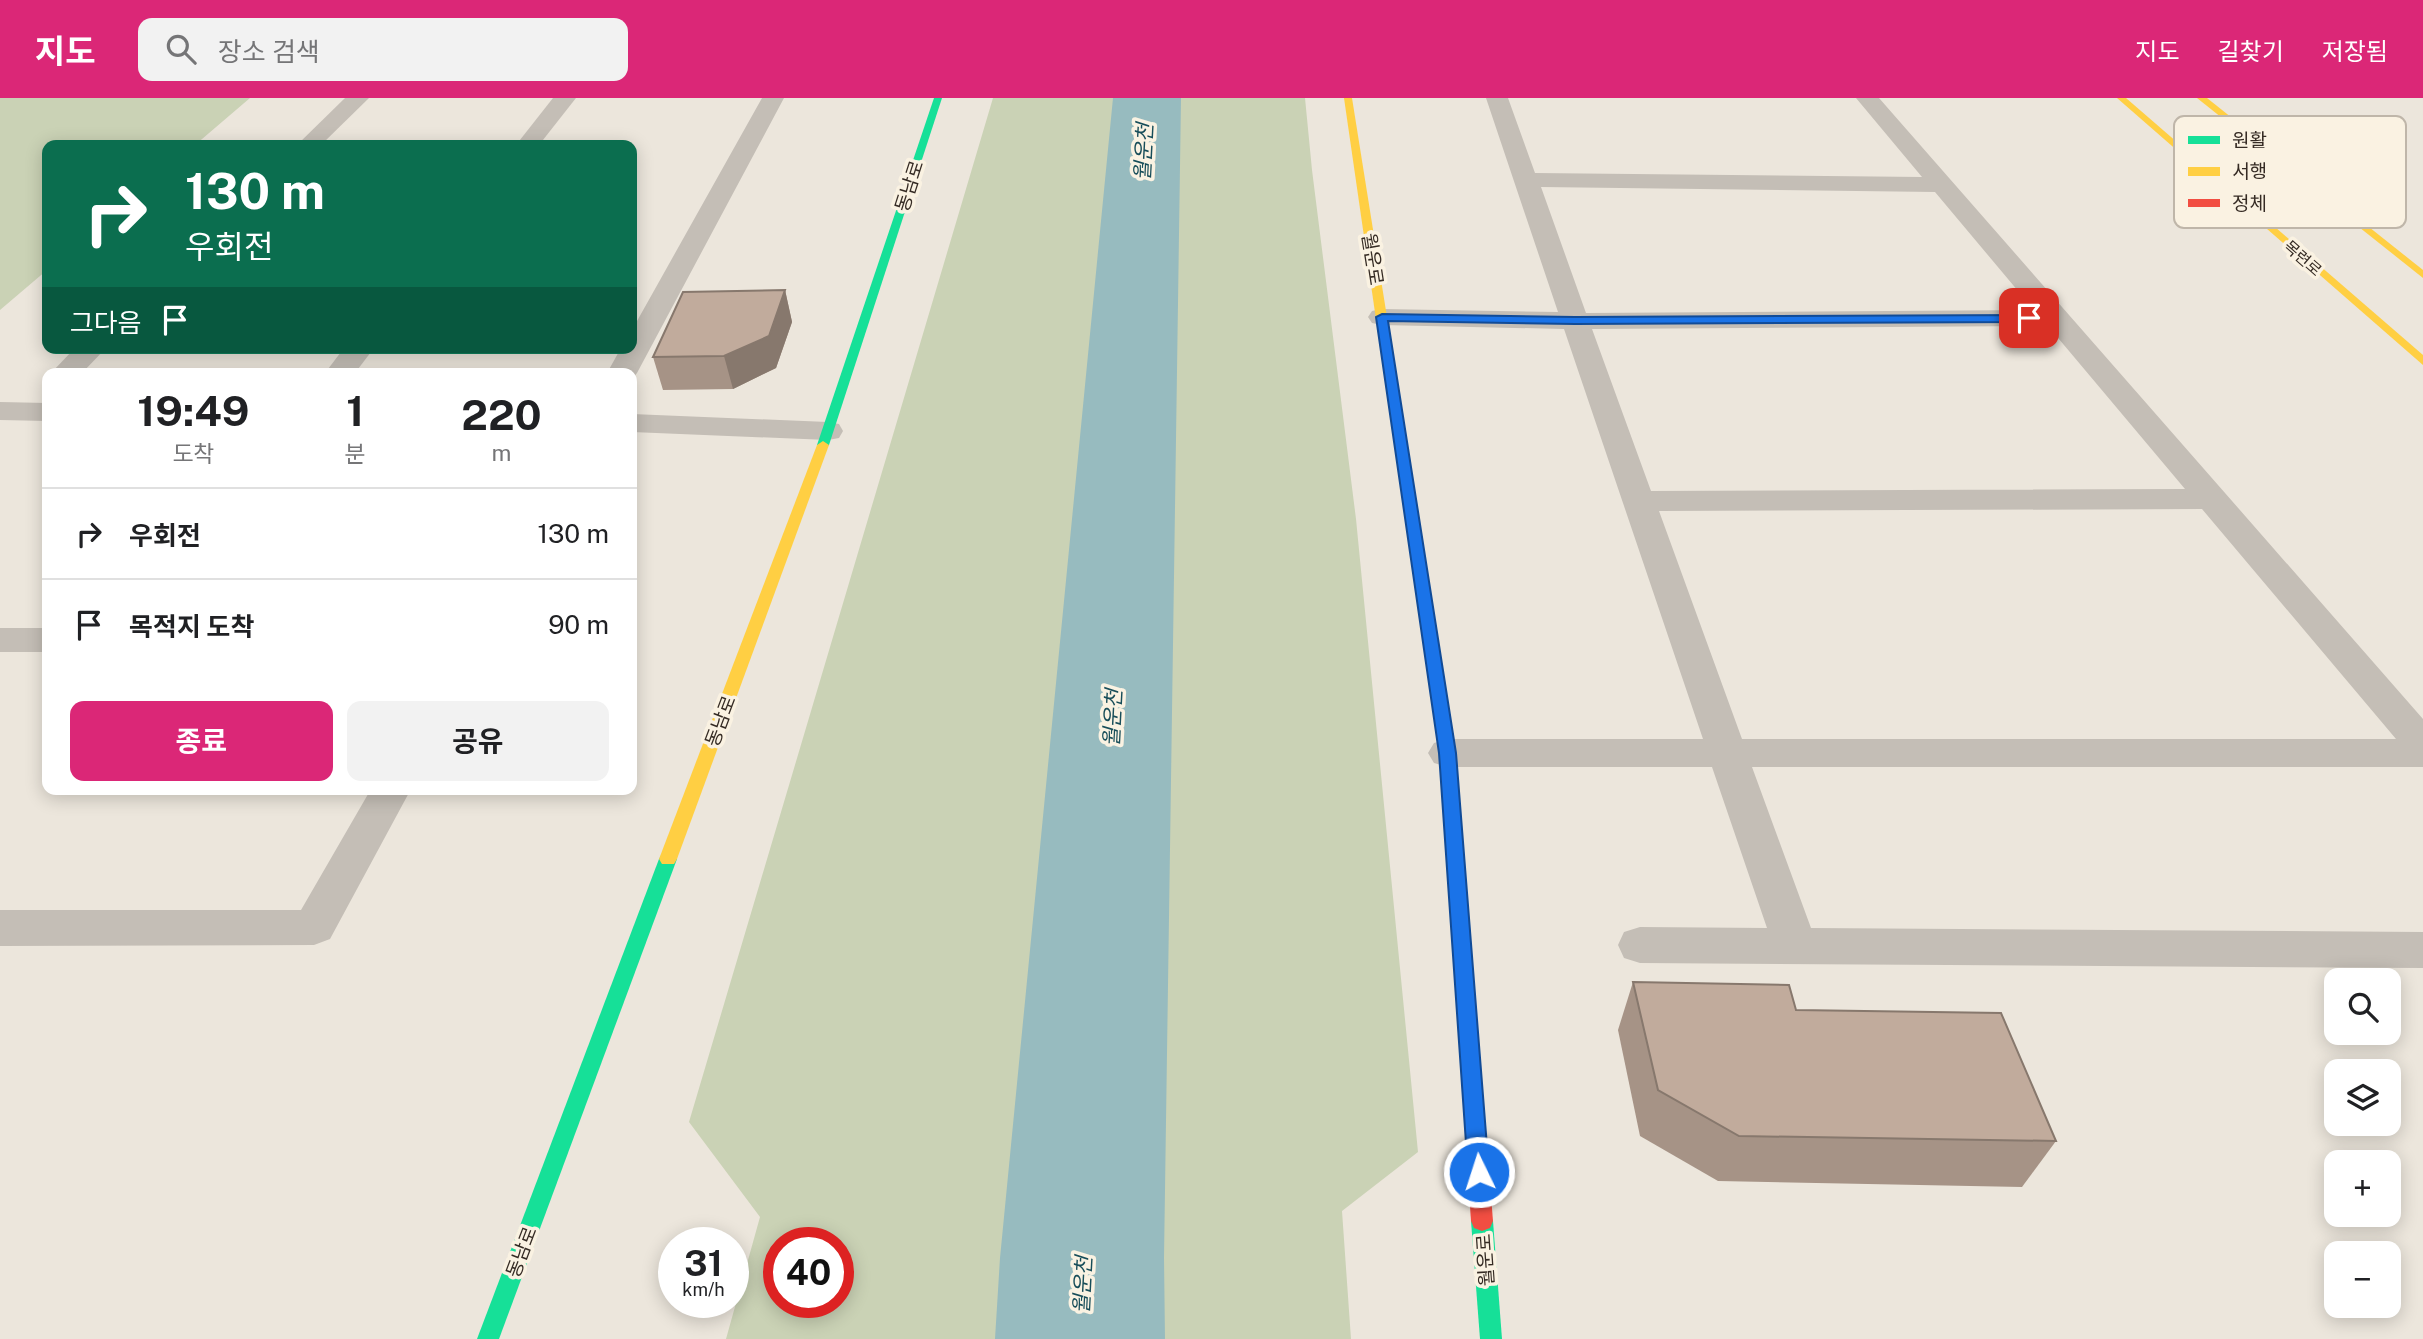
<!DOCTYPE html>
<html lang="ko">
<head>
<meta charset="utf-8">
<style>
	body { margin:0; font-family:"Public Sans","Noto Sans KR",sans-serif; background:#f2f2f2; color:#202124; height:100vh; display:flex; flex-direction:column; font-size:26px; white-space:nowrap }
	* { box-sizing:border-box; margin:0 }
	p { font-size:23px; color:#757577 }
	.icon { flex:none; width:38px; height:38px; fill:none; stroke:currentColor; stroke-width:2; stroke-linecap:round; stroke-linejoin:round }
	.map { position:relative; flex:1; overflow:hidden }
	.panel { position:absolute; left:42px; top:270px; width:595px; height:427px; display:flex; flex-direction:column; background:#fff; border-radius:14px; box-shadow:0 4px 18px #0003 }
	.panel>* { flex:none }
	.guide { position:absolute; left:42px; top:42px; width:595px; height:214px; border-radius:14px; box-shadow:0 4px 18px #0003; background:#0b6e4f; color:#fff; overflow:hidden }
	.buttons { position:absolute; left:2324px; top:870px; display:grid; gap:14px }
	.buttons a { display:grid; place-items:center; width:77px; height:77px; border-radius:14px; background:#fff; box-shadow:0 4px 18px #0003; font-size:35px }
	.speed { position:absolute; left:658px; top:1129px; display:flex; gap:14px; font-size:35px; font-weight:700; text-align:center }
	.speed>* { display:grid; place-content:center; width:91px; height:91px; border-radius:50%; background:#fff; box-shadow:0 4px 18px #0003; line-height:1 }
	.speed small { font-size:18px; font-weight:400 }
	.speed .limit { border:10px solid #d22; background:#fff; color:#111 }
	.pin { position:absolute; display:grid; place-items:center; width:60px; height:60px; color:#fff; margin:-30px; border-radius:14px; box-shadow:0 4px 10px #0006 }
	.me { position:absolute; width:77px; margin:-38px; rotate:356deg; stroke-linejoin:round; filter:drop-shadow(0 0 5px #0008) }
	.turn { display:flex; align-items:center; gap:24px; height:147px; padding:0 28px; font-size:32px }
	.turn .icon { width:91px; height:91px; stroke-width:2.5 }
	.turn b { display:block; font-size:49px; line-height:60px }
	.then { display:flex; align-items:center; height:66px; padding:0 28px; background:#0003; gap:14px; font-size:26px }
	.eta { display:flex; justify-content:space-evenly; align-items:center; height:119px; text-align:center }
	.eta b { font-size:42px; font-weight:700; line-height:49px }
	.primary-button { display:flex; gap:14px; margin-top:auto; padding:14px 28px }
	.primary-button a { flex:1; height:80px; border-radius:14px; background:#db2777; color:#fff; font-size:28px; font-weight:700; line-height:80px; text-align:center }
	.primary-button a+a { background:#f2f2f2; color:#202124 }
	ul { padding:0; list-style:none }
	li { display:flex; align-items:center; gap:21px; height:91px; padding:0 28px; border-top:2px solid #e0e0e0 }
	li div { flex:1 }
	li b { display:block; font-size:26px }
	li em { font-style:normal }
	header { display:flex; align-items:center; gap:42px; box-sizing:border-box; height:98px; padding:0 35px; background:#db2777; color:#fff }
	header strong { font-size:33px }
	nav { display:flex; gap:38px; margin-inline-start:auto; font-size:24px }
	.search { width:490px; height:63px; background:#f2f2f2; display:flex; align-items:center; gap:18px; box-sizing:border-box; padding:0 24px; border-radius:14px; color:#757577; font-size:26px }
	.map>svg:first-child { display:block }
</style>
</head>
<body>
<header>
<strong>지도</strong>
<div class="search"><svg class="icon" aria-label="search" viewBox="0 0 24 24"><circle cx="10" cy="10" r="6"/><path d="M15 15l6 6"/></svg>장소 검색</div>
<nav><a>지도</a><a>길찾기</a><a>저장됨</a></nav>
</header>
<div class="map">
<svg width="2423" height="1241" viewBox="0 0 2423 1241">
	<rect width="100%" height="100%" fill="#ece6dc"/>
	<g fill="#cad2b5" fill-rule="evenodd">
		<polygon points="0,0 250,0 195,47 47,47 47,172 0,212"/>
		<path d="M993 0H1305L1312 72 1356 421 1418 1054 1342 1113 1351 1241H726L760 1119 689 1024ZM779 1144H838V1204H779Z"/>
	</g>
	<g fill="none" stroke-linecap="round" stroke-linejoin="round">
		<polygon fill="#97bbbf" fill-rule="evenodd" points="1113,0 1181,0 1164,1160 1165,1241 995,1241 1000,1160"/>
		<g fill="#c4beb6" fill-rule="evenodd">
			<polygon points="345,0 369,0 321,47 297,47"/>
			<polygon points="553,0 576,0 539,47 516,47"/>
			<polygon points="762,0 784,0 637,275 632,281 632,275 607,275 621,250 632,250 632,232"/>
			<path d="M1486 0H1508L1535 75 1922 79 1856 0H1879L2423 621V669H1752L1811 830 2423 834V870L1640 865 1624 860 1618 847 1624 834 1640 829 1767 830 1712 669H1448L1434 665 1428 655 1434 645 1448 641H1703L1564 231 1382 227 1372 225 1368 219 1372 213 1382 211 1558 214ZM1541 89 1935 94 2034 212 1586 215ZM2048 228 2185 391 1651 393 1592 231ZM2202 411 2396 641H1742L1659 413Z"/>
			<polygon points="75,250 106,250 82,275 51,275"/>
			<polygon points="344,250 374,250 355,275 325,275"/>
			<polygon points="0,304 47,305 47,323 0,322"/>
			<polygon points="632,316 828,324 839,326 843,333 839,340 828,342 632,334"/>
			<rect x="0" y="530" width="47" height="24"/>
			<polygon points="371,691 411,691 330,841 314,847 0,848 0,812 301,812"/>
		</g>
		<g fill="#16e098" fill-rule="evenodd">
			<polygon points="934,0 942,0 829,347 823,351 818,350 817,347"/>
			<polygon points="1388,259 1394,263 1456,655 1465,770 1462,775 1450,775 1447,770 1440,655 1382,263"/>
			<polygon points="668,754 674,756 677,761 499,1241 477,1241 659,761 662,756"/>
			<polygon points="1482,1113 1490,1116 1493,1123 1502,1241 1480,1241 1471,1123 1474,1116"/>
		</g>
		<g fill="#ffcf43" fill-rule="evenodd">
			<polygon points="1344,0 1352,0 1394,263 1388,267 1382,263"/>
			<polygon points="2117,0 2126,0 2423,257 2423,267"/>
			<polygon points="2197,0 2207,0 2423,172 2423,180"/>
			<polygon points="823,343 829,347 677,761 674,766 662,766 659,761 817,347"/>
		</g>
		<polygon fill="#f24e42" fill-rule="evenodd" points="1456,763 1462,765 1465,770 1493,1123 1490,1130 1482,1133 1474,1130 1471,1123 1447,770 1450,765"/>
	</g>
	<g fill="#a69386">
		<polygon points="785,192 792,224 776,270 733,291 663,292 653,259"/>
		<polygon points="1633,884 2056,1043 2022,1089 1718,1083 1640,1038 1618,932"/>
	</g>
	<polygon fill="#87786d" points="785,192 792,224 776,270 733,291 724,258"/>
	<g fill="#c1ab9c" stroke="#87786d" stroke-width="2">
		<polygon points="785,192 769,238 724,258 653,259 683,194"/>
		<polygon points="1633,884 1789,887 1796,912 2001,915 2056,1043 1739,1038 1658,992"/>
	</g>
	<polygon fill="#1a73e8" stroke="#114b97" stroke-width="2" points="1382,216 1575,219 2029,217 2035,220 2029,224 1575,226 1388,223 1456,655 1489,1074 1486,1080 1479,1083 1471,1080 1468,1074 1439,655 1376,219"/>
	<g text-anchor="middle" stroke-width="7" stroke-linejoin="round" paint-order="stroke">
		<g font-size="16" fill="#352b24" stroke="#faf2e2">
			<text transform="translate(2303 160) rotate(41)" y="6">목련로</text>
		</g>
		<g font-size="19" fill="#352b24" stroke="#faf2e2">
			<text transform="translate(909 88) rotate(-72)" y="7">동남로</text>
			<text transform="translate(1373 161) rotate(81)" y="7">월운로</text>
			<text transform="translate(720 623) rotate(-69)" y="7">동남로</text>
			<text transform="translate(521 1154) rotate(-69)" y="7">동남로</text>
			<text transform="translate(1485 1162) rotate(-94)" y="7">월운로</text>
		</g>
		<g font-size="21" font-style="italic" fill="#174d59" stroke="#faf2e2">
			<text transform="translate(1144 54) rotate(-87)" y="7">월운천</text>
			<text transform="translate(1113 620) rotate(-87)" y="7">월운천</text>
			<text transform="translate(1083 1187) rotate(-87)" y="7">월운천</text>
		</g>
	</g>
	<rect x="2174" y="18" width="232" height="112" rx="10" fill="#faf2e2" stroke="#bfb6a9" stroke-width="2"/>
	<rect x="2188" y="38" width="32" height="8" fill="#16e098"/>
	<rect x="2188" y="69" width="32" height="9" fill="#ffcf43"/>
	<rect x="2188" y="101" width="32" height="8" fill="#f24e42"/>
	<g font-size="19" fill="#352b24">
		<text x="2232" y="49">원활</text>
		<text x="2232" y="80">서행</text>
		<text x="2232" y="112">정체</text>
	</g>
</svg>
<div class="buttons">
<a><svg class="icon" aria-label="search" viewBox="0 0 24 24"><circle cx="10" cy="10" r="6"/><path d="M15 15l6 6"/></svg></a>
<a><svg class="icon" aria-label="layers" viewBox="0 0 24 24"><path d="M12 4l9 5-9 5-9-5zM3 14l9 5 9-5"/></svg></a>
<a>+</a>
<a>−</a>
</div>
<div class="speed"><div>31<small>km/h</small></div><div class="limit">40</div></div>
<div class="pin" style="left:2029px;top:220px;background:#d93025"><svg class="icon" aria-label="arrive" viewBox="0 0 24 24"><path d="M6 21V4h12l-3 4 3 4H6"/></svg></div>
<svg class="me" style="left:1479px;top:1074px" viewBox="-20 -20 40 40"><circle r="17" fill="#1a73e8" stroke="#fff" stroke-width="3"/><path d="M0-11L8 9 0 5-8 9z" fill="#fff"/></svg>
<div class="guide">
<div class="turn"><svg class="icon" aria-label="right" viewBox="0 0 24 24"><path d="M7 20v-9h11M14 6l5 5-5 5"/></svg><div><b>130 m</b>우회전</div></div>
<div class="then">그다음<svg class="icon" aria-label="arrive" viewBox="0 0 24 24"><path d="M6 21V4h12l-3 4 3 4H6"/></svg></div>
</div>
<section class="panel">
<div class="eta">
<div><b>19:49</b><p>도착</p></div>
<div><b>1</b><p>분</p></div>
<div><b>220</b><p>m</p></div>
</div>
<ul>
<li><svg class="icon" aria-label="right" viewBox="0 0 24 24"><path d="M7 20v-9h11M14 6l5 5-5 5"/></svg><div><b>우회전</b></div><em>130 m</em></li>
<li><svg class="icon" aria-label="arrive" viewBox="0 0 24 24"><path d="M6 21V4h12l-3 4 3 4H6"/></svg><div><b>목적지 도착</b></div><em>90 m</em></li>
</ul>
<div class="primary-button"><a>종료</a><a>공유</a></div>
</section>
</div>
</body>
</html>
